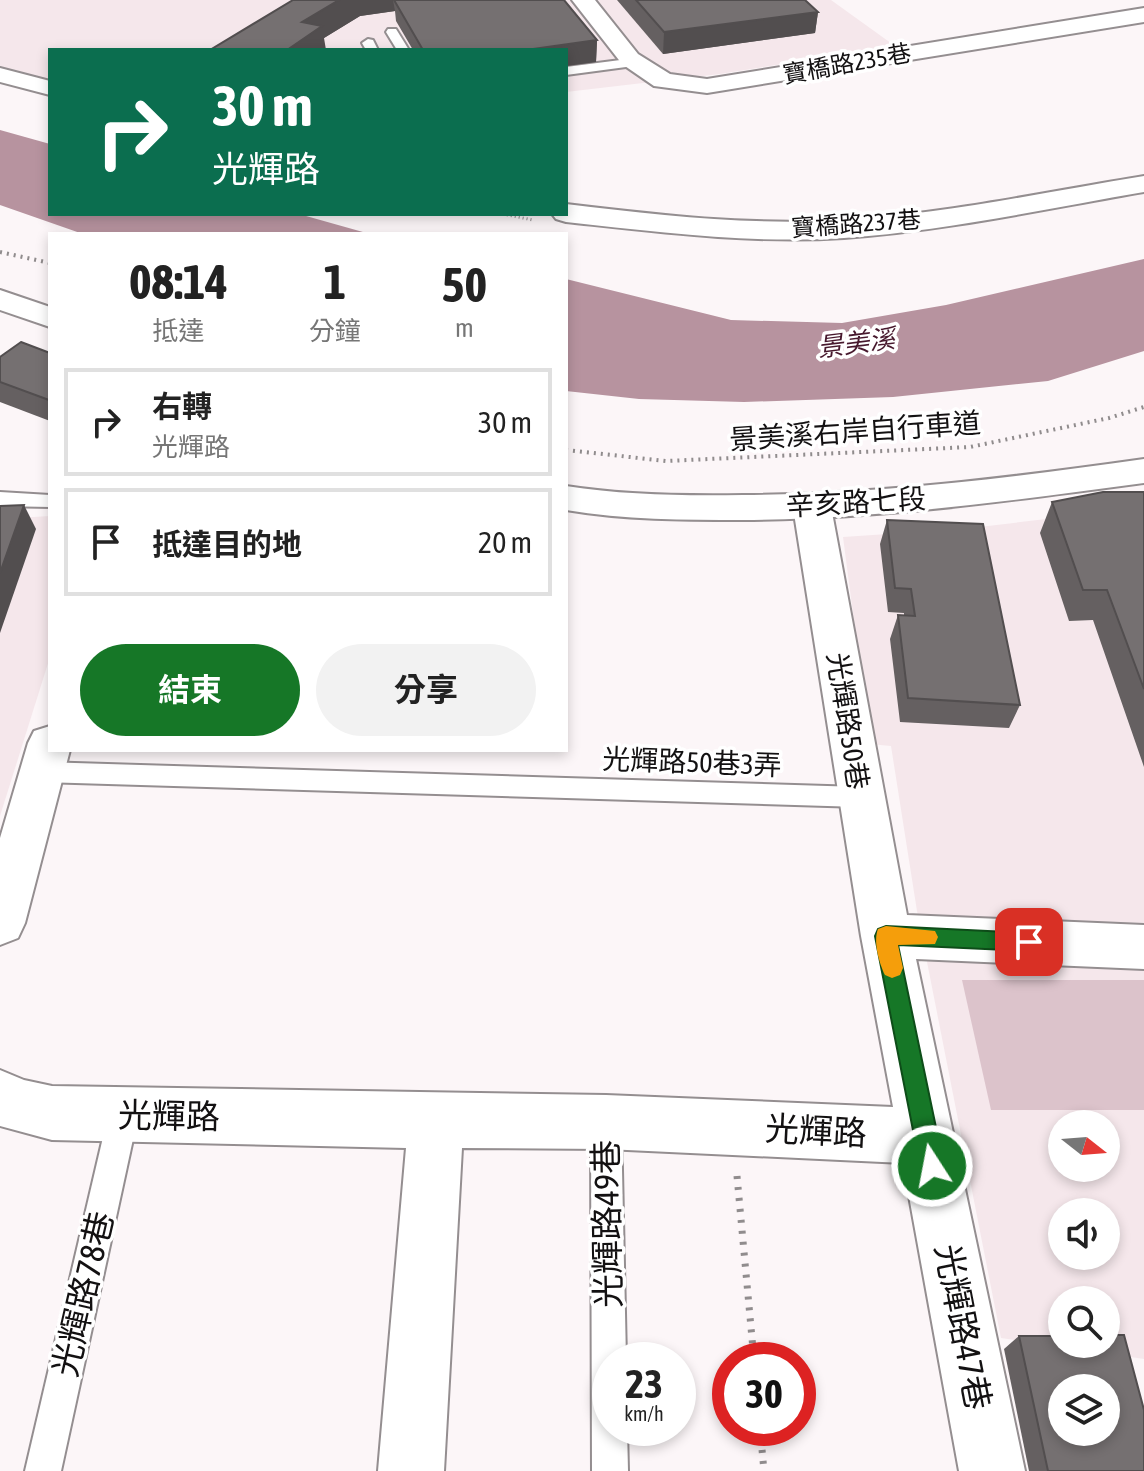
<!DOCTYPE html>
<html lang="zh-TW">
<head>
<meta charset="utf-8">
<style>
	body { margin:0; font-family:"Asap Condensed","Noto Sans TC",sans-serif; background:#f2f2f2; color:#222; height:100vh; display:flex; flex-direction:column; font-size:30px; white-space:nowrap }
	* { box-sizing:border-box; margin:0 }
	p { font-size:26px; color:#767676 }
	.icon { flex:none; width:44px; height:44px; fill:none; stroke:currentColor; stroke-width:2; stroke-linecap:round; stroke-linejoin:round }
	.map { position:relative; flex:1; overflow:hidden }
	.panel { position:absolute; left:48px; top:232px; width:520px; height:520px; display:flex; flex-direction:column; background:#fff; border-radius:0px; box-shadow:0 4px 12px #0003 }
	.panel>* { flex:none }
	.banner { position:absolute; left:48px; top:48px; width:520px; height:168px; border-radius:0px; box-shadow:0 4px 12px #0003; background:#0b6e4f; color:#fff; overflow:hidden }
	.needle { width:52px; rotate:107deg }
	.buttons { position:absolute; left:1048px; top:1110px; display:grid; gap:16px }
	.buttons a { display:grid; place-items:center; width:72px; height:72px; border-radius:50%; background:#fff; box-shadow:0 4px 12px #0003; font-size:40px }
	.speed { position:absolute; left:592px; top:1342px; display:flex; gap:16px; font-size:40px; font-weight:700; text-align:center }
	.speed>* { display:grid; place-content:center; width:104px; height:104px; border-radius:50%; background:#fff; box-shadow:0 4px 12px #0003; line-height:1 }
	.speed small { font-size:20px; font-weight:400 }
	.speed .limit { border:12px solid #d22; background:#fff; color:#111 }
	.pin { position:absolute; display:grid; place-items:center; width:68px; height:68px; color:#fff; margin:-34px; border-radius:16px; box-shadow:0 4px 12px #0006 }
	.me { position:absolute; width:88px; margin:-44px; rotate:349deg; stroke-linejoin:round; filter:drop-shadow(0 0 6px #0008) }
	.turn { display:flex; align-items:center; gap:28px; height:168px; padding:0 32px; font-size:36px }
	.turn .icon { width:104px; height:104px; stroke-width:2.5 }
	.turn b { display:block; font-size:56px; line-height:68px }
	.eta { display:flex; justify-content:space-evenly; align-items:center; height:136px; text-align:center }
	.eta b { font-size:48px; font-weight:700; line-height:56px }
	.action { display:flex; gap:16px; margin-top:auto; padding:16px 32px }
	.action a { flex:1; height:92px; border-radius:48px; background:#167727; color:#fff; font-size:32px; font-weight:700; line-height:92px; text-align:center }
	.action a+a { background:#f2f2f2; color:#222 }
	ul { padding:0; list-style:none }
	li { display:flex; align-items:center; gap:24px; height:108px; margin:0 16px 12px; padding:0 16px; border:4px solid #e0e0e0; border-radius:0px }
	li div { flex:1 }
	li b { display:block; font-size:30px }
	li em { font-style:normal }
	.map>svg:first-child { display:block }
</style>
</head>
<body>
<div class="map">
<svg width="1144" height="1471" viewBox="0 0 1144 1471">
	<rect width="100%" height="100%" fill="#fcf6f8"/>
	<g fill="#f5e7eb" fill-rule="evenodd">
		<polygon points="0,0 831,0 895,46 720,74 566,92 566,50 50,50 50,87 0,75"/>
		<path d="M1144 503V1359L1001 1338 917 911 891 746 870 744 843 537 962 529 1072 516ZM1062 1124H1106V1168H1062ZM1062 1212H1106V1256H1062ZM1062 1300H1106V1344H1062Z"/>
		<polygon points="50,516 50,657 0,816 0,519"/>
	</g>
	<polygon fill="#dcc3cb" points="962,980 1144,980 1144,1110 991,1110"/>
	<g fill="#b7939f">
		<polygon points="0,130 50,144 50,214 299,214 370,234 83,234 0,205"/>
		<polygon points="1144,259 1144,351 1048,381 893,397 744,402 639,399 566,391 566,279 731,320 842,323 946,305"/>
	</g>
	<g fill="none" stroke-linecap="round" stroke-linejoin="round">
		<defs>
			<g id="lane">
				<polygon points="388,29 396,29 409,50 397,50 386,32"/>
				<polygon points="368,39 373,40 378,50 366,50 362,43"/>
				<polygon points="636,58 643,62 641,65 566,75 566,67"/>
				<polygon points="0,492 50,495 50,507 0,506"/>
				<polygon points="42,762 860,787 869,790 872,797 869,804 860,807 42,782 33,779 30,772 33,765"/>
				<polygon points="123,1101 134,1106 138,1116 61,1471 25,1471 108,1116 112,1106"/>
				<polygon points="606,1107 617,1112 621,1122 626,1360 610,1360 610,1428 627,1428 628,1471 592,1471 591,1122 595,1112"/>
			</g>
			<g id="street">
				<polygon points="572,0 595,0 638,54 670,74 707,79 1144,8 1144,22 707,93 654,86 622,64"/>
				<polygon points="0,68 50,81 50,95 0,82"/>
				<path d="M1144 176V192C1045 209 945 231 844 238 751 244 658 232 566 222L556 219 552 214H566V204C658 215 751 226 844 220 945 214 1045 192 1144 176Z"/>
				<polygon points="812,495 825,498 831,507 907,915 1144,925 1144,969 916,959 1025,1471 959,1471 903,1163 606,1149 462,1148 444,1471 378,1471 406,1148 52,1140 0,1126 0,1070 24,1080 52,1086 606,1095 893,1107 861,936 793,507 799,498"/>
				<polygon points="50,726 50,750 70,750 25,923 18,938 0,945 0,838 28,743 34,731"/>
			</g>
			<g id="secondary">
				<polygon points="0,290 50,307 50,327 0,310"/>
				<path d="M1144 459V483C1010 501 878 519 743 520 684 520 624 520 566 510V486C624 495 684 496 743 495 878 494 1010 478 1144 459Z"/>
			</g>
		</defs>
		<use href="#lane" stroke="#948e90" stroke-width="4"/>
		<use href="#street" stroke="#948e90" stroke-width="4"/>
		<use href="#secondary" stroke="#948e90" stroke-width="4"/>
		<polyline stroke="#908c8d" stroke-width="3" stroke-dasharray="1 3" stroke-linecap="butt" points="503,214 533,220"/>
		<g stroke="#908c8d" stroke-width="4" stroke-dasharray="2 5" stroke-linecap="butt">
			<polyline points="0,252 50,263"/>
			<polyline points="566,450 666,461 970,447 1109,418 1144,407"/>
		</g>
		<g stroke="#908c8d" stroke-width="7" stroke-dasharray="3 8" stroke-linecap="butt">
			<polyline points="737,1176 754,1360"/>
			<polyline points="760,1428 764,1471"/>
		</g>
		<use href="#lane" fill="#fff" fill-rule="evenodd"/>
		<use href="#street" fill="#fff" fill-rule="evenodd"/>
		<use href="#secondary" fill="#fff" fill-rule="evenodd"/>
	</g>
	<g fill="#656061">
		<polygon points="293,0 564,0 597,40 596,62 566,66 566,50 413,50 396,21 395,11 360,16 324,38"/>
		<polygon points="617,0 805,0 818,12 815,33 663,54"/>
		<polygon points="50,353 50,421 0,402 0,357"/>
		<polygon points="1144,492 1144,767 1093,620 1069,621 1040,533 1052,502"/>
		<polygon points="887,520 1020,705 1009,728 900,722 890,639 898,615 904,615 904,613 888,612 880,544"/>
		<polygon points="1019,1336 1144,1471 1029,1471 1004,1349"/>
	</g>
	<g fill="#524e4f">
		<polygon points="339,0 393,0 395,11 360,16 324,38 326,50 287,50 302,22"/>
		<polygon points="818,12 815,33 663,54 664,32"/>
		<polygon points="597,40 596,62 566,66 566,50 526,50"/>
		<polygon points="24,505 36,529 0,633 0,573"/>
	</g>
	<g fill="#757071" stroke="#524e4f" stroke-width="2" fill-rule="evenodd">
		<polygon points="293,0 339,0 302,22 322,26 287,50 210,50"/>
		<polygon points="394,0 564,0 597,40 526,50 423,50"/>
		<polygon points="636,0 805,0 818,12 664,32"/>
		<polygon points="21,342 50,353 50,399 49,400 0,382 0,357"/>
		<polygon points="1103,492 1144,492 1144,689 1107,590 1083,590 1052,502"/>
		<polygon points="24,505 0,573 0,506"/>
		<polygon points="887,520 983,524 1020,705 908,698 898,615 915,616 911,589 895,588"/>
		<path d="M1106 1335H1124L1144 1410V1471H1048L1019 1336H1062V1344H1106ZM1062 1388H1106V1432H1062Z"/>
	</g>
	<polygon fill="#167727" stroke="#0e4d19" stroke-width="2" points="886,926 1029,933 1037,935 1040,942 1037,948 1029,951 898,945 944,1166 940,1175 932,1178 923,1175 920,1166 875,936 878,929"/>
	<path fill="#f59e0b" d="M886 926 935 931 938 937 935 944 898 945 903 968 900 975 892 978 885 975C879 963 873 941 878 929Z"/>
	<g text-anchor="middle" stroke-width="7" stroke-linejoin="round" paint-order="stroke">
		<g font-size="24" fill="#131112" stroke="#fff">
			<text transform="translate(847 64) rotate(-10)" y="8">寶橋路235巷</text>
			<text transform="translate(856 224) rotate(-4)" y="8">寶橋路237巷</text>
		</g>
		<g font-size="26" font-style="italic" fill="#47182d" stroke="#fff">
			<text transform="translate(856 343) rotate(-7)" y="9">景美溪</text>
		</g>
		<g font-size="28" fill="#131112" stroke="#fff">
			<text transform="translate(855 431) rotate(-4)" y="10">景美溪右岸自行車道</text>
			<text transform="translate(856 502) rotate(-3)" y="10">辛亥路七段</text>
			<text transform="translate(848 721) rotate(81)" y="10">光輝路50巷</text>
			<text transform="translate(692 762) rotate(2)" y="10">光輝路50巷3弄</text>
		</g>
		<g font-size="34" fill="#131112" stroke="#fff">
			<text transform="translate(169 1116) rotate(1)" y="12">光輝路</text>
			<text transform="translate(816 1131) rotate(3)" y="12">光輝路</text>
			<text transform="translate(607 1224) rotate(-91)" y="12">光輝路49巷</text>
			<text transform="translate(83 1294) rotate(-77)" y="12">光輝路78巷</text>
			<text transform="translate(963 1327) rotate(79)" y="12">光輝路47巷</text>
		</g>
	</g>
</svg>
<div class="buttons">
<a><svg class="needle" viewBox="-14 -14 28 28"><path d="M0-13l5 13h-10z" fill="#e53935"/><path d="M0 13l5-13h-10z" fill="#767676"/></svg></a>
<a><svg class="icon" aria-label="sound" viewBox="0 0 24 24"><path d="M4 9h4l5-4v14l-5-4H4zM17 9q2 3 0 6"/></svg></a>
<a><svg class="icon" aria-label="search" viewBox="0 0 24 24"><circle cx="10" cy="10" r="6"/><path d="M15 15l6 6"/></svg></a>
<a><svg class="icon" aria-label="layers" viewBox="0 0 24 24"><path d="M12 4l9 5-9 5-9-5zM3 14l9 5 9-5"/></svg></a>
</div>
<div class="speed"><div>23<small>km/h</small></div><div class="limit">30</div></div>
<div class="pin" style="left:1029px;top:942px;background:#d93025"><svg class="icon" aria-label="arrive" viewBox="0 0 24 24"><path d="M6 21V4h12l-3 4 3 4H6"/></svg></div>
<svg class="me" style="left:932px;top:1166px" viewBox="-20 -20 40 40"><circle r="17" fill="#167727" stroke="#fff" stroke-width="3"/><path d="M0-11L8 9 0 5-8 9z" fill="#fff"/></svg>
<div class="banner">
<div class="turn"><svg class="icon" aria-label="right" viewBox="0 0 24 24"><path d="M7 20v-9h11M14 6l5 5-5 5"/></svg><div><b>30 m</b>光輝路</div></div>
</div>
<section class="panel">
<div class="eta">
<div><b>08:14</b><p>抵達</p></div>
<div><b>1</b><p>分鐘</p></div>
<div><b>50</b><p>m</p></div>
</div>
<ul>
<li><svg class="icon" aria-label="right" viewBox="0 0 24 24"><path d="M7 20v-9h11M14 6l5 5-5 5"/></svg><div><b>右轉</b><p>光輝路</p></div><em>30 m</em></li>
<li><svg class="icon" aria-label="arrive" viewBox="0 0 24 24"><path d="M6 21V4h12l-3 4 3 4H6"/></svg><div><b>抵達目的地</b></div><em>20 m</em></li>
</ul>
<div class="action"><a>結束</a><a>分享</a></div>
</section>
</div>
</body>
</html>
